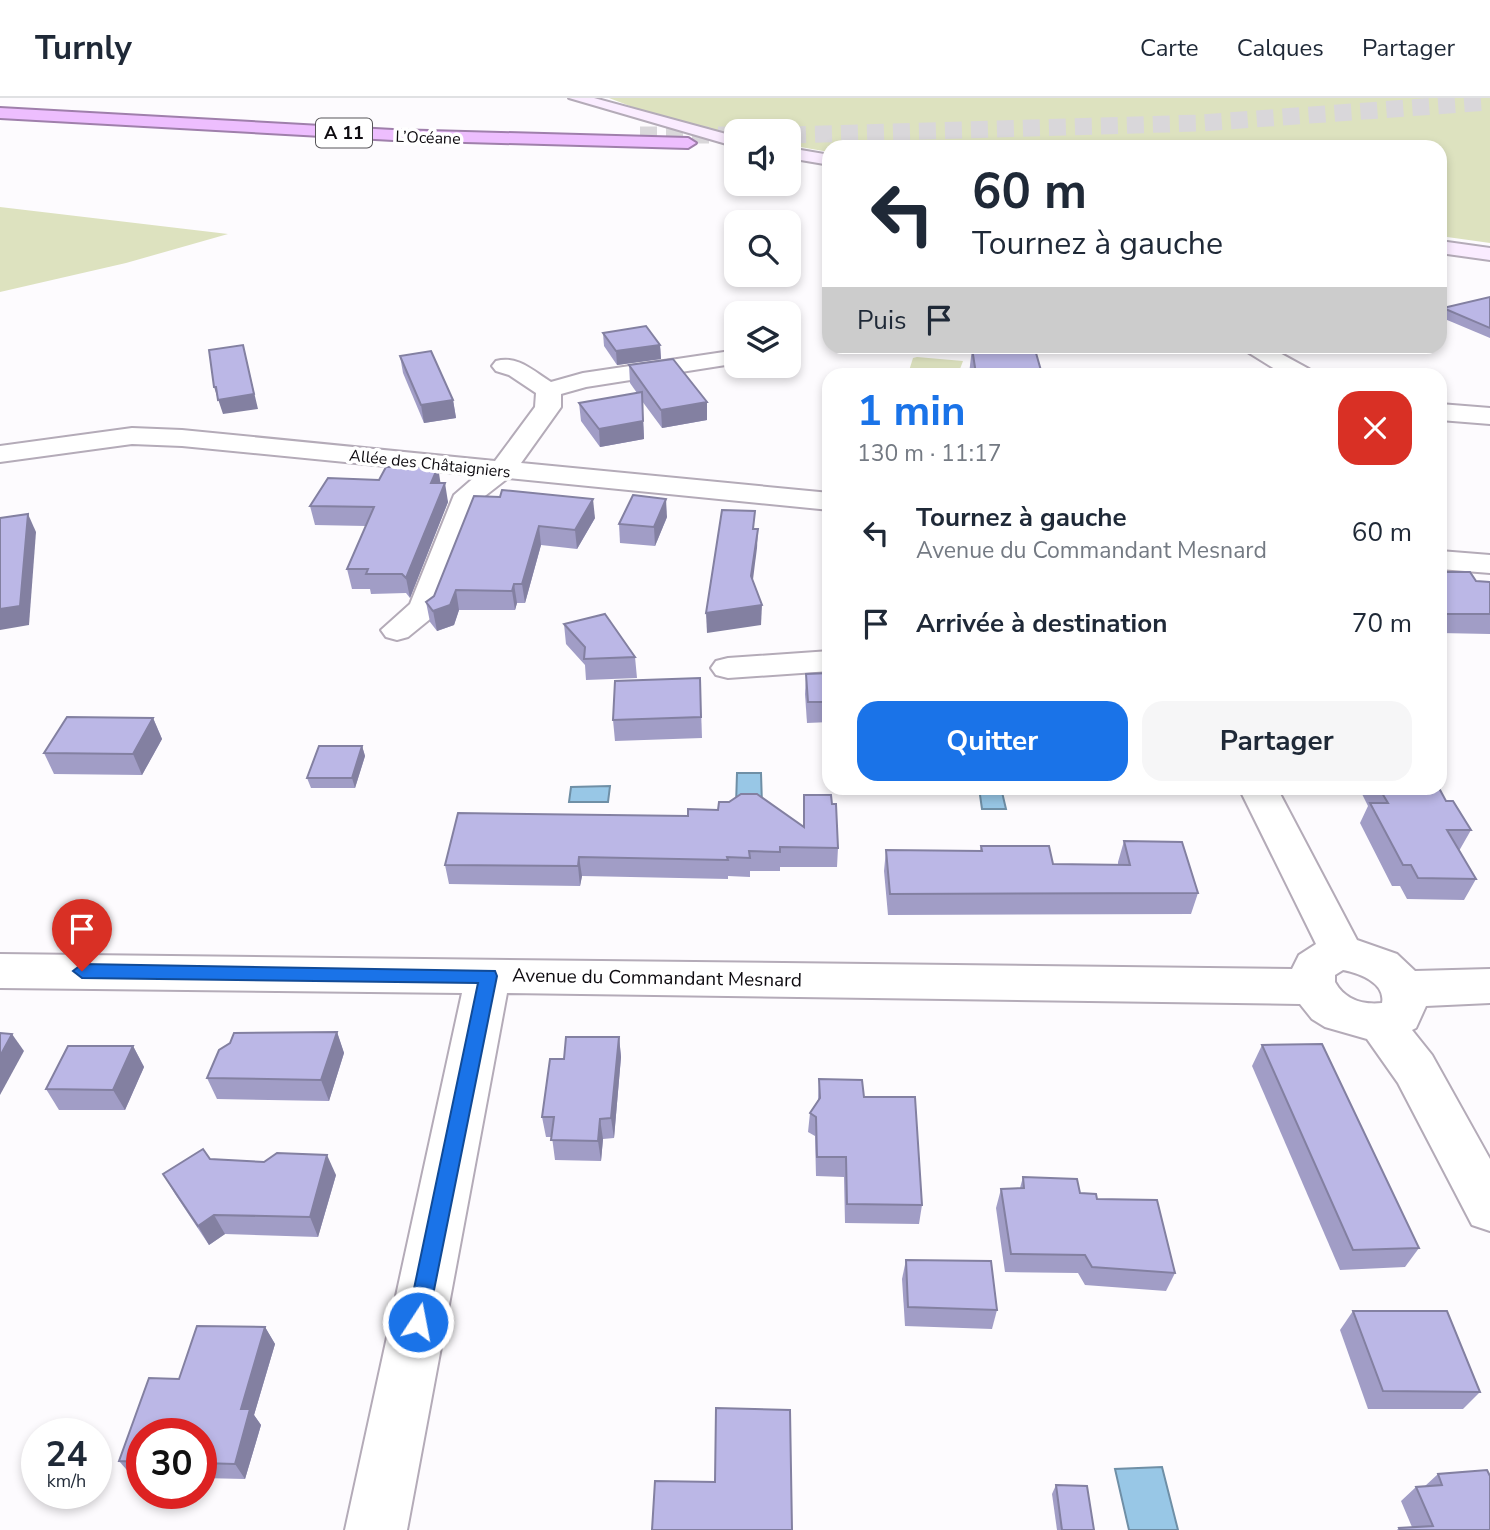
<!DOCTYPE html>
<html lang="fr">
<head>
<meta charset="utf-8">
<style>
	body { margin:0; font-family:"Nunito Sans",sans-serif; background:#f6f6f7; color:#1f2937; height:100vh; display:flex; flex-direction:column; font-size:26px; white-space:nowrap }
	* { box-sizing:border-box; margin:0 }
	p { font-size:23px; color:#747a83 }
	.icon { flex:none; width:38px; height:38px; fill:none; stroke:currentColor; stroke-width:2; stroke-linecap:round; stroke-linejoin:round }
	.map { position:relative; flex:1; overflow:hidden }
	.details { position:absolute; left:822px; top:270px; width:625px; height:427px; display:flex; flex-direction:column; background:#fff; border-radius:21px; box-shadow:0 4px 10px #0003 }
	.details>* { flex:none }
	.guide { position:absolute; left:822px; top:42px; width:625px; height:214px; border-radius:21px; box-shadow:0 4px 10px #0003; background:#fff; color:#1f2937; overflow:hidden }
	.fabs { position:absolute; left:724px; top:21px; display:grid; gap:14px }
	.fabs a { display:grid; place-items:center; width:77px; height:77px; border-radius:14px; background:#fff; box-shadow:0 4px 10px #0003; font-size:35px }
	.speed { position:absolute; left:21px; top:1320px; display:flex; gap:14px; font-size:35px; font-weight:700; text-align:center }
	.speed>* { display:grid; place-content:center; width:91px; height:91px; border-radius:50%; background:#fff; box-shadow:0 4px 10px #0003; line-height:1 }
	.speed small { font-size:18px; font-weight:400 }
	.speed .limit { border:10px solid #d22; background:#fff; color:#111 }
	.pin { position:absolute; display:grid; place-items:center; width:60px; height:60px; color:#fff; margin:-72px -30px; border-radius:50% 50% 50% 0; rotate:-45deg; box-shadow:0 0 7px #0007 }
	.pin .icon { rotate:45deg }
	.me { position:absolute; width:77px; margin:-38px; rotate:11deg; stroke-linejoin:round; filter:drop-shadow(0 0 5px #0008) }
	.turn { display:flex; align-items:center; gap:24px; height:147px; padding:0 35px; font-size:32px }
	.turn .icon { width:91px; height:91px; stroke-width:2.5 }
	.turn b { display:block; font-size:49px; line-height:60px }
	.then { display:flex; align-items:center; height:66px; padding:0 35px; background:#0003; gap:14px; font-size:26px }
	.round { display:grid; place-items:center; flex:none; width:74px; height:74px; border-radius:21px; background:#f6f6f7 }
	.overview { display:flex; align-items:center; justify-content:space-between; height:119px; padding:0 35px }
	h1 { font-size:42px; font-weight:700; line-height:52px; color:#1a73e8 }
	.action { display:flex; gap:14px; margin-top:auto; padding:14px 35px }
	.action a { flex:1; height:80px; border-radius:21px; background:#1a73e8; color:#fff; font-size:28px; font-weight:700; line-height:80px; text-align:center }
	.action a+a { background:#f6f6f7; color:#1f2937 }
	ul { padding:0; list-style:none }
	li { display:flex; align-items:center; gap:21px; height:91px; padding:0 35px }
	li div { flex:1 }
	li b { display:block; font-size:26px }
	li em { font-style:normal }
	header { display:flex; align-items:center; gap:42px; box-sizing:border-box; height:98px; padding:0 35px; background:#fff; border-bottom:2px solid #e0e1e3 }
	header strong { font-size:33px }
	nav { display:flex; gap:38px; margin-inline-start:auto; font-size:24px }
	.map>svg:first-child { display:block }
</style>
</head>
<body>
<header>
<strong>Turnly</strong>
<nav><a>Carte</a><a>Calques</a><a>Partager</a></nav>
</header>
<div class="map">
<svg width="1490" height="1432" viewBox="0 0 1490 1432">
	<rect width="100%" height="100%" fill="#fdfbfe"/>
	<g fill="#dde2bf">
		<polygon points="609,0 1490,0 1490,145 1440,138 1440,49 830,49 829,54 789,47 789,33 737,33 737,38 640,15 643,13"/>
		<polygon points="0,109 228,136 126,165 0,194"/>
		<polygon points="913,260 917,259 963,263 960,271 949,270 948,275 908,276"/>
	</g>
	<g fill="#98c7e6" stroke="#6f8fa6" stroke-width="2">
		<polygon points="737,675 761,675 762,707 736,707"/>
		<polygon points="610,688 608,704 569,704 571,689"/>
		<polygon points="979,690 1001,690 1006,711 982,711"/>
		<polygon points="1162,1369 1178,1432 1129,1432 1115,1371"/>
	</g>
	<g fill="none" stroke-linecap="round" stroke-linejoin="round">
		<g stroke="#d9d7da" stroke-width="17" stroke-dasharray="17 9" stroke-linecap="butt">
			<polyline points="640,37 737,37"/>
			<polyline points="789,37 1200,25 1490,4"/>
		</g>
		<defs>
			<g id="street">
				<polygon points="1238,248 1267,248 1309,271 1312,276 1283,276"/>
				<path d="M724 254 732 256 736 261 732 266 586 289 561 296V309L521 365 830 395V412L508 380 481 401 435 517 408 539 397 542 386 539 381 532 410 506 454 397 477 377 182 348 132 346 0 364V348L132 330 182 332 495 363 535 309 536 295 509 277 496 273 492 268 496 263C518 257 533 273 551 284L583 275Z"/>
				<polygon points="1440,306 1490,310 1490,326 1440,322"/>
				<polygon points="1440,453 1490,457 1490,475 1440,471"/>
				<polygon points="830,553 830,573 728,580 716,577 711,570 716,563 728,560"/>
				<path d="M1239 690H1277L1357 842 1397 856 1415 873 1490 871V905L1426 908 1416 930 1412 932 1432 957 1490 1061V1133L1472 1127 1398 985 1367 941 1325 929 1312 921 1300 906 507 895 407 1432H345L462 895 0 890V856L1292 871 1299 857 1316 846ZM1343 872C1359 875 1386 885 1382 905 1363 907 1345 902 1335 884V877Z"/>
			</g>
			<g id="secondary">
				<polygon points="569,0 594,0 737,39 737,49"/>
				<polygon points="789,50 830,57 830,67 789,60"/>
				<polygon points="1440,143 1490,150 1490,162 1440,155"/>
			</g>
			<polygon id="highway" points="0,10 393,32 688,40 696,45 688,50 393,42 0,20"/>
		</defs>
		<use href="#street" stroke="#b4abb8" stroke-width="4"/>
		<use href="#secondary" stroke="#b4abb8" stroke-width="4"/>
		<use href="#highway" stroke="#9f7fab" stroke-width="4"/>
		<use href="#street" fill="#fff" fill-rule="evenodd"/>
		<use href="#secondary" fill="#faecff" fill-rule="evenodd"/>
		<use href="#highway" fill="#edbefe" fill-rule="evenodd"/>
	</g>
	<g fill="#a19dc6">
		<polygon points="1490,199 1490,240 1440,219 1443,210"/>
		<polygon points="603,235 660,247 661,261 617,267 604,248"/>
		<polygon points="972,250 1042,276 969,276"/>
		<polygon points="400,258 453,302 456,320 424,325 403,275"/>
		<polygon points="629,267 707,304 707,322 662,330 642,303 644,341 600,349 581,323 579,305 637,295 630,285"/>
		<polygon points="441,385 448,404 410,500 406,495 371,496 370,491 352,491 347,471 366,428 315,427 310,408"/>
		<polygon points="474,398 595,420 577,451 541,447 525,505 517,505 515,512 459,512 454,527 437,533 430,524 426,504 434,498"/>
		<polygon points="667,419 655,448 620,445 619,426"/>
		<polygon points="1440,474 1476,483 1490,484 1490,536 1440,535"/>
		<polygon points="564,526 635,559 637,580 586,582 585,567 566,546"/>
		<polygon points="830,575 830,624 807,625 805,596 806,576"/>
		<polygon points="700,580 702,640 615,643 613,622"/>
		<polygon points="153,620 162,641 142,677 54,676 44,655"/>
		<polygon points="362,648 365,658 355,690 311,690 307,680"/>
		<polygon points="1359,690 1439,690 1446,703 1471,732 1459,753 1476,781 1464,802 1407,801 1400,788 1392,788 1360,725 1368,708"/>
		<polygon points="804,697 838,750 837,769 780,769 780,773 750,773 750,779 728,778 728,781 582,778 580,788 449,786 445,767 803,728"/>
		<polygon points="1124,743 1198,795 1191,816 888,817 884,773 886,752 980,753 981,748 1053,766 1118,767 1118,764"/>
		<polygon points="337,934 344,955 329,1003 217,1001 207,980"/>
		<polygon points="619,939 621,959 614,1040 603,1041 601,1063 555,1062 552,1039 546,1039 542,1019 564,961"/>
		<polygon points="1262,947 1419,1150 1405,1169 1340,1172 1252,968"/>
		<polygon points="133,948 144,969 125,1012 59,1012 46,991"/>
		<polygon points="819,981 864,999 922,1107 919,1126 845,1125 844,1079 816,1078 815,1038 808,1034 810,1015 818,1002"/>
		<polygon points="210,1061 336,1077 318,1139 225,1136 209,1147 175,1096 163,1076"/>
		<polygon points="1023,1079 1097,1101 1175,1175 1166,1193 1085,1187 1078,1175 1005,1174 996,1110 1001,1091 1020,1090"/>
		<polygon points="906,1162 997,1212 992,1231 905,1228 902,1181"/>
		<polygon points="1353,1213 1480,1294 1463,1311 1368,1311 1340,1232"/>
		<polygon points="265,1229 275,1246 254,1317 261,1327 245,1381 201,1380 201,1335 142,1335 142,1378 132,1378 119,1363 179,1281"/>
		<polygon points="1438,1376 1490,1432 1397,1432 1399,1430 1412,1429 1401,1403 1416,1389 1425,1388"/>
		<polygon points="1056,1387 1094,1432 1057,1432 1052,1396"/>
	</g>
	<g fill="#8380a1">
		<polygon points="243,247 258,311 223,316 214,289 216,289"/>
		<polygon points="660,247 661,261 617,267 616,253"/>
		<polygon points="642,294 644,341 600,349 599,331"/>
		<polygon points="453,302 456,320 424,325 421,307"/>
		<polygon points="707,304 707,322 662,330 661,312"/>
		<polygon points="438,369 441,388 431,385"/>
		<polygon points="445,385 448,404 410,500 406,480"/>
		<polygon points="593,401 595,420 577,451 575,432"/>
		<polygon points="666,401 667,419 655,448 654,429"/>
		<polygon points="28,416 36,434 29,527 0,532 0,511"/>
		<polygon points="539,428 541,447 525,505 522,486"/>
		<polygon points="758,431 757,450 751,497 751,478"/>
		<polygon points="514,486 517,505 515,512 512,493"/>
		<polygon points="456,492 459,512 454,527 437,533 433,513"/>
		<polygon points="762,507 761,527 707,535 706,515"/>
		<polygon points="153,620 162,641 142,677 133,656"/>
		<polygon points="362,648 365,658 355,690 352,680"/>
		<polygon points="579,759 582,778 580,788 578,768"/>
		<polygon points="337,934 344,955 329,1003 321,982"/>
		<polygon points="12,936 24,953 0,997 0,958"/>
		<polygon points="619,939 621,959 614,1040 611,1020"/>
		<polygon points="133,948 144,969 125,1012 113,992"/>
		<polygon points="600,1021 603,1041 601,1063 598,1043"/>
		<polygon points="327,1057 336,1077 318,1139 310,1119"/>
		<polygon points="214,1117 225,1136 209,1147 198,1128"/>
		<polygon points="265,1229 275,1246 254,1317 261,1327 245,1381 235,1366 241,1311"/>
	</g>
	<g fill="#bbb7e6" stroke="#8380a1" stroke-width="2">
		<polygon points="1490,199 1490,230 1443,210"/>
		<polygon points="646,228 660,247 616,253 603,235"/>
		<polygon points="243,247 254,296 218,302 216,289 214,289 209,252"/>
		<polygon points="1010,248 1034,248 1042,276 976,276 972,250 1009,253"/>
		<polygon points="431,253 453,302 421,307 400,258"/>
		<polygon points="673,261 707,304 661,312 629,267"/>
		<polygon points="642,294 643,323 599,331 579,305"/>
		<polygon points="386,369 438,369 431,385 445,385 406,480 402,476 366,476 368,471 347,471 374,409 310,408 328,380 379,382"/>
		<polygon points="502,392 593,401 575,432 539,428 522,486 514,486 512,493 456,492 450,507 433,513 426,504 434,498 474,398 500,399"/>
		<polygon points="633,397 666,401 654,429 619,426"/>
		<polygon points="722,412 755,413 753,431 758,431 751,478 762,507 706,515"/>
		<polygon points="28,416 20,508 0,511 0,420"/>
		<polygon points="1440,474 1470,474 1476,483 1490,484 1490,516 1440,516"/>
		<polygon points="605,516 635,559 584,561 585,549 564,526"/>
		<polygon points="830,575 830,604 808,604 806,576"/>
		<polygon points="700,580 701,619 613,622 615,583"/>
		<polygon points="67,619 153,620 133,656 44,655"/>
		<polygon points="319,648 362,648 352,680 307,680"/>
		<polygon points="1379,690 1439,690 1446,703 1453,703 1471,732 1447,732 1476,781 1418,780 1411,767 1403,767 1370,705 1388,705"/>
		<polygon points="741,696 757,696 804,729 804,697 831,697 832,706 836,706 838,750 780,749 780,754 749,753 750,760 727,759 728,762 579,759 578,768 445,767 458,715 688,718 688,711 718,712 719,704 729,704"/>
		<polygon points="1124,743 1182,744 1198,795 890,796 886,752 982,753 981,748 1049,748 1053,766 1130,767"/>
		<polygon points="337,934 321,982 207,980 219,952 230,945 234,935"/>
		<polygon points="0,935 12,936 0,958"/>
		<polygon points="566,939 619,939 611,1020 600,1021 598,1043 551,1042 554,1019 542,1019 550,961 564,961"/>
		<polygon points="1322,946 1419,1150 1353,1152 1262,947"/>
		<polygon points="68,948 133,948 113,992 46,991"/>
		<polygon points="819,981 862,982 864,999 915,999 922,1107 847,1106 846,1059 817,1059 816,1019 810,1015 820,1000"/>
		<polygon points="203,1051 210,1061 264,1064 277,1055 327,1057 310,1119 214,1117 198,1128 163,1076"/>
		<polygon points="1023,1079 1077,1081 1080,1095 1096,1096 1097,1101 1157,1102 1175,1175 1092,1169 1085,1157 1011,1156 1001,1091 1024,1090"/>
		<polygon points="906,1162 991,1163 997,1212 908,1209"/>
		<polygon points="1353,1213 1447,1213 1480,1294 1383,1293"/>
		<polygon points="197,1228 265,1229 241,1311 250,1311 235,1366 201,1365 201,1335 142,1335 142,1364 119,1363 149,1280 179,1281"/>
		<polygon points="716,1310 790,1312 792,1432 652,1432 655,1383 715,1384"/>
		<polygon points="1487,1372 1490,1378 1490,1432 1400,1432 1399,1430 1433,1428 1416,1389 1442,1387 1438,1376"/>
		<polygon points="1056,1387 1087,1388 1094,1432 1062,1432"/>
	</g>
	<polygon fill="#1a73e8" stroke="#114b97" stroke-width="2" points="82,866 495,873 497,878 426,1232 418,1235 410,1232 407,1224 478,885 82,880 73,873"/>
	<g text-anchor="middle" stroke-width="7" stroke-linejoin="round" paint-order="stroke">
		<g font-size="16" fill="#0e0b10" stroke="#fff">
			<text transform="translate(428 39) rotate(2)" y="6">L’Océane</text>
			<text transform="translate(430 365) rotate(6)" y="6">Allée des Châtaigniers</text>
		</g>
		<rect fill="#fff" stroke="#565458" stroke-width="2" x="316" y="20.5" width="56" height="29" rx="5"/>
		<g font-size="18" font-weight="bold" fill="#0e0b10">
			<text x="344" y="41">A 11</text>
		</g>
		<g font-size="19" fill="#0e0b10" stroke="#fff">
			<text transform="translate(657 879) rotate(1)" y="7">Avenue du Commandant Mesnard</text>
		</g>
	</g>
</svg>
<div class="fabs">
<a><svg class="icon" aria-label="sound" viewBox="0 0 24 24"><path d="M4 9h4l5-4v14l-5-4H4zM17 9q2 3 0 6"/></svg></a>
<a><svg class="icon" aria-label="search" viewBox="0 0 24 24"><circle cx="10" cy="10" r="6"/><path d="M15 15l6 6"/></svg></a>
<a><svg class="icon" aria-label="layers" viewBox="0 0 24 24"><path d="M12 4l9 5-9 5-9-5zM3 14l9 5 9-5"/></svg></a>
</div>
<div class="speed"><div>24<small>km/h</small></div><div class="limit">30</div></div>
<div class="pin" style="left:82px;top:873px;background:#d93025"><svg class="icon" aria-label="arrive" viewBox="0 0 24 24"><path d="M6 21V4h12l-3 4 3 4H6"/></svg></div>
<svg class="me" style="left:418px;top:1224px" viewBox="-20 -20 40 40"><circle r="17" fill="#1a73e8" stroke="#fff" stroke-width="3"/><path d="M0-11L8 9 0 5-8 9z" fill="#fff"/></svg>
<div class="guide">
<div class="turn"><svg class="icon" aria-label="left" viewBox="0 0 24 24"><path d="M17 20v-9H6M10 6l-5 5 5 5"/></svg><div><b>60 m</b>Tournez à gauche</div></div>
<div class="then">Puis<svg class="icon" aria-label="arrive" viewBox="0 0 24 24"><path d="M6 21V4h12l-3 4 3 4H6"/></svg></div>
</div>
<section class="details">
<div class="overview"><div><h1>1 min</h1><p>130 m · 11:17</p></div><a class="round" style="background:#d93025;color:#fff"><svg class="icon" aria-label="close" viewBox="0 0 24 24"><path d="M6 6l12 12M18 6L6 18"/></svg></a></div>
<ul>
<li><svg class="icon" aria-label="left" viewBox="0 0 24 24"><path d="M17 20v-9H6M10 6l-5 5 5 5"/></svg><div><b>Tournez à gauche</b><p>Avenue du Commandant Mesnard</p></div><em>60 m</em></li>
<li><svg class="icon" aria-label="arrive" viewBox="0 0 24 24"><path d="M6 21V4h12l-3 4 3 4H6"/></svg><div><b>Arrivée à destination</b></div><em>70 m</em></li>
</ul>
<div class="action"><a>Quitter</a><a>Partager</a></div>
</section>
</div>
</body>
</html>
